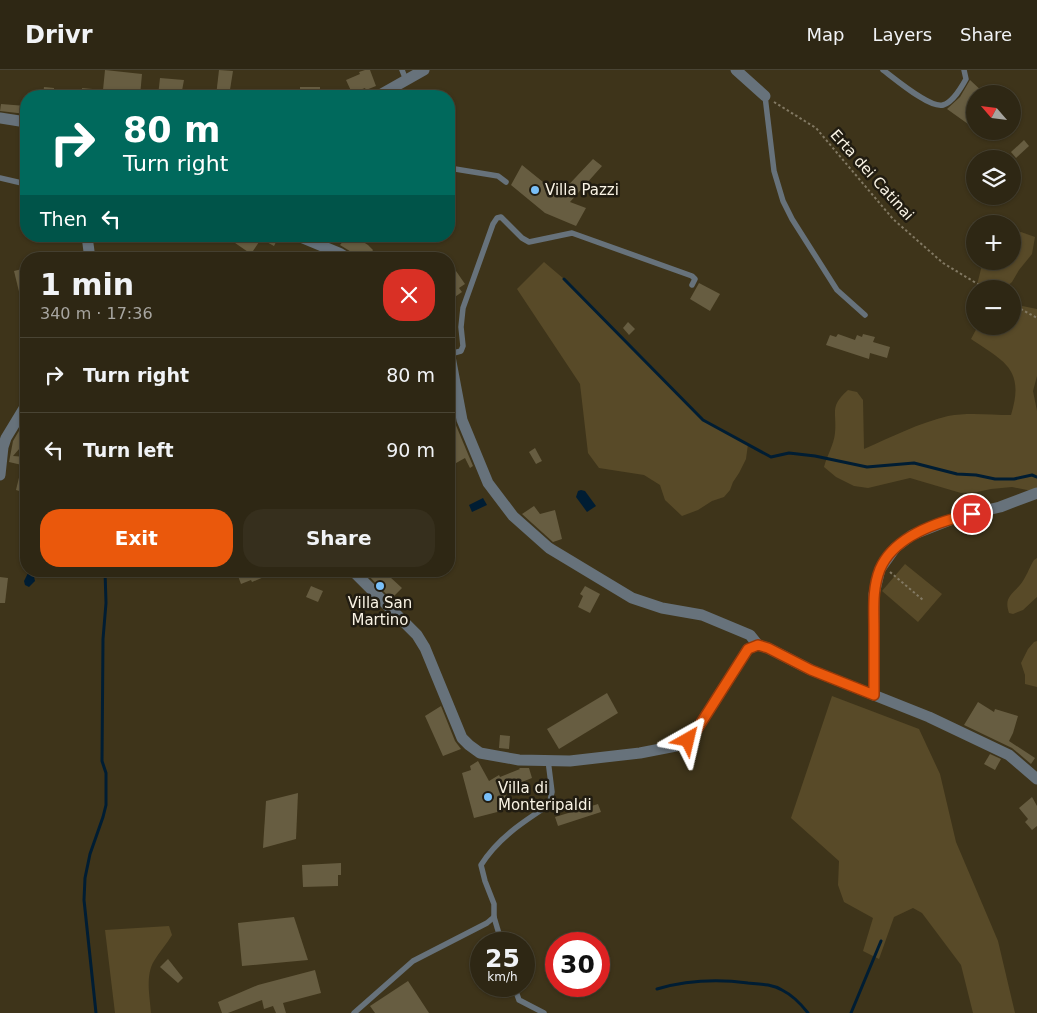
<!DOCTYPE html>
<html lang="en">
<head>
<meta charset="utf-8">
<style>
	body { margin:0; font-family:"DejaVu Sans",sans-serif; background:#362f1d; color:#f1f3f6; height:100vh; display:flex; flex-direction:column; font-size:19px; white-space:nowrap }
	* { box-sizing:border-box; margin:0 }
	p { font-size:16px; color:#a7a5a0 }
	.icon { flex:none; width:28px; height:28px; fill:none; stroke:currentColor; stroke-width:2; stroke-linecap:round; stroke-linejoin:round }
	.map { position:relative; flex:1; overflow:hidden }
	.side { position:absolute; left:20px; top:182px; width:435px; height:325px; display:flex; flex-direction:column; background:#2e2714; border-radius:20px; box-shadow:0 1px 4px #0004,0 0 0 1px #494434 }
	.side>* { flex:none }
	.top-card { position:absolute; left:20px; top:20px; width:435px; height:152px; border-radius:20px; box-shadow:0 1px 4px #0004,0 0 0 1px #494434; background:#00695c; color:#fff; overflow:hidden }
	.needle { width:32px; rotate:298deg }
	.fabs { position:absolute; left:966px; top:15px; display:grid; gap:10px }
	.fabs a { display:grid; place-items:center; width:55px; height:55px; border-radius:50%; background:#2e2714; box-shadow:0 1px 4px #0004,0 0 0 1px #494434; font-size:25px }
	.speed { position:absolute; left:470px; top:862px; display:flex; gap:10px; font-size:25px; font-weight:700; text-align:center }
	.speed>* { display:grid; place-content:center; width:65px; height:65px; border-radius:50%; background:#2e2714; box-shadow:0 1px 4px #0004,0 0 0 1px #494434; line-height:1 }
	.speed small { font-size:12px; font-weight:400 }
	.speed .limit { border:8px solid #d22; background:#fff; color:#111 }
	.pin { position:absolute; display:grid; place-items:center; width:42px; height:42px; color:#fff; margin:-21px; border:2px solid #fff; border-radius:50%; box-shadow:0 1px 5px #0007 }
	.me { position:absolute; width:55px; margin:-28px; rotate:37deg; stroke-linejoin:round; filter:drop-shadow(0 0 4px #0008) }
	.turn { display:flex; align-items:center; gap:18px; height:105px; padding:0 20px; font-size:22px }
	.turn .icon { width:65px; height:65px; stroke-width:2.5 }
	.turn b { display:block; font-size:35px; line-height:42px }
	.then { display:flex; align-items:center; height:48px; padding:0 20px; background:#0003; gap:10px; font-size:19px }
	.round { display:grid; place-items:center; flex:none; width:52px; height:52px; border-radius:20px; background:#362f1d }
	.head { display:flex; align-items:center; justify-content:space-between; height:85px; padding:0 20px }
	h1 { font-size:30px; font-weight:700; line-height:38px }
	.button { display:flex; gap:10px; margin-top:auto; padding:10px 20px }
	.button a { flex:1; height:58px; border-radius:20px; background:#ea580c; color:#fff; font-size:20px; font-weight:700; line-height:58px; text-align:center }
	.button a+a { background:#362f1d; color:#f1f3f6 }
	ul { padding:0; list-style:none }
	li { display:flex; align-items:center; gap:15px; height:75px; padding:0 20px; border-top:1px solid #494434 }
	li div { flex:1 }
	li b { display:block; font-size:19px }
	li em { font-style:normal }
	header { display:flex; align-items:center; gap:30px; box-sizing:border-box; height:70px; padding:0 25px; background:#2e2714; border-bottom:1px solid #494434 }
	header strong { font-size:24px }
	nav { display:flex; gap:28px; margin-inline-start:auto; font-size:18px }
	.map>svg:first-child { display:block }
</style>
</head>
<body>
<header>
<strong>Drivr</strong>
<nav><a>Map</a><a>Layers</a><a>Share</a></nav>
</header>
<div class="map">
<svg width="1037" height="943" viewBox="0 0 1037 943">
	<rect width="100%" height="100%" fill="#3e341a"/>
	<g fill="#584a28">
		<polygon points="1021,162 1035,167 1032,184 1019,200 1012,212 1004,219 976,219 983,191 1012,191 1013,164"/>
		<polygon points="544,192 564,209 703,350 748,374 746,389 739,403 733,412 730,420 724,427 712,431 698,440 682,446 665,430 660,415 644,405 599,398 588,383 580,314 517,219"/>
		<path d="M1013 234 1037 239V306L1033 321 1037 341V422L1012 417 991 419 977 422 961 423 910 408 868 418 854 416 836 407 824 397C827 386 834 374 835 363 837 341 829 337 848 320L857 322 863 330 864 379C891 367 919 353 948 346 969 342 990 345 1011 345 1025 299 1005 292 971 269L978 256H1012Z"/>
		<path d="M1037 488V527L1023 540 1013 544 1009 543C1004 528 1011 525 1020 515 1026 508 1029 498 1034 490Z"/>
		<polygon points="905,494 942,524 918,552 882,521"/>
		<polygon points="1037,571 1037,617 1025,614 1025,605 1021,593 1028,579 1034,572"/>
		<polygon points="832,626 919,659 940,704 956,772 998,871 1015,943 973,943 961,895 922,843 913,838 894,847 879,889 863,881 873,848 844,832 838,815 839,791 791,748"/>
		<path d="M169 856 172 865C167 874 159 882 154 891 145 906 150 926 151 943H115L105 860Z"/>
	</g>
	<g fill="#001d33">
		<polygon points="581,420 585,421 596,436 587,442 576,427 578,421"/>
		<polygon points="483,428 487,435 472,442 469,435"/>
		<polygon points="29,501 33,502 35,511 29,517 25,515 24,511"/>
	</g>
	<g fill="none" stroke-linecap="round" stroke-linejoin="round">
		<g stroke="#001d33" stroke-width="3">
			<polyline points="564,209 703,350 771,387 789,383 815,386 867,397 914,393 957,404 976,405 995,409 1014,409 1032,405 1037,407"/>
			<path d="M657 919C688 910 717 909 748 913 760 914 772 914 782 920 792 925 801 934 808 943"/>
			<polyline points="96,943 84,830 85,808 90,784 103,747 106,735 106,703 102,691 103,569 106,533 105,501"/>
			<polyline points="851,943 881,871"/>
		</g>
	</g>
	<g fill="#675d41">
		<polygon points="105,0 142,4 140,26 83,26 82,18 103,20"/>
		<polygon points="219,0 233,1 229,26 216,26"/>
		<polygon points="365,0 370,0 376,16 366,20 365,18 352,23 346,10 360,4 359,2"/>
		<polygon points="160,8 184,10 181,26 158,26"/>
		<polygon points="970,10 985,24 975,24 975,59 947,39 960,27"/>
		<polygon points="44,17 54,18 54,26 43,26"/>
		<rect x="300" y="17" width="20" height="9"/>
		<polygon points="1,34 26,36 26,44 0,41"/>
		<polygon points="1024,70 1029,76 1016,88 1011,82"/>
		<polygon points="593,89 602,96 570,132 586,138 576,156 545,143 511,115 522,95 559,125"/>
		<polygon points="225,166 279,166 274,176 261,169 251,184"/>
		<polygon points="354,166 368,175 373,180 367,189 356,189 353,183 340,175 345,169 349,172"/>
		<polygon points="26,198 26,238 23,238 14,201"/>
		<polygon points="456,201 465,214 459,218 462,222 449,231 449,207"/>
		<polygon points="699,213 720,224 710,241 690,229"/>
		<polygon points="628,252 635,259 629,265 623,258"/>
		<polygon points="838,264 855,270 857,265 862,267 863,264 875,267 873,272 890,277 887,288 870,283 869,289 826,275 830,265 836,267"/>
		<polygon points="449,320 455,353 473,396 470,398 465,388 449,397 449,359 451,358"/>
		<polygon points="26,349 26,371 13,386 26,387 26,423 16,420 22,395 9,392 13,371"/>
		<polygon points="535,378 542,391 536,394 529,382"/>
		<polygon points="534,436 540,444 555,440 562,469 553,472 522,444"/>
		<polygon points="248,501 278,501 252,512 251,510 241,514 238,506"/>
		<polygon points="366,501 393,501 390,507 402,518 391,529 365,502"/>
		<polygon points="0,507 8,508 5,533 0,533"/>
		<polygon points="311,516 323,521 318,532 306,527"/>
		<polygon points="585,516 600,524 590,543 578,537 583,526 580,524"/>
		<polygon points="607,623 618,643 559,679 547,659"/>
		<polygon points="978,632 994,642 995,639 1018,646 1013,663 1009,671 1035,688 1031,694 1012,678 964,655"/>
		<polygon points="441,636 455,671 461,679 443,686 425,646"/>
		<polygon points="500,665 510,666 509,679 499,678"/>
		<polygon points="990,684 1001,689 995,700 984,694"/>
		<polygon points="478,691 489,711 499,705 500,707 520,699 519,698 529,698 532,708 504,719 509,739 474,748 462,703 471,700 470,696"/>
		<polygon points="298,723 296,769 263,778 266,731"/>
		<polygon points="1032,727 1037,736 1037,756 1032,760 1025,752 1028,749 1019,738"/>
		<polygon points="598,734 601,742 558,756 555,747"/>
		<polygon points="341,793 341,805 338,805 338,816 303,817 302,795"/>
		<polygon points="294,847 308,890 242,896 238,853"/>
		<polygon points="168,889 183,908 178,913 160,897"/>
		<polygon points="315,900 321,923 283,933 286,943 276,943 273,936 264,939 262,930 228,943 222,943 218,932 258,915"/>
		<polygon points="408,911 429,943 375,943 370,936"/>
	</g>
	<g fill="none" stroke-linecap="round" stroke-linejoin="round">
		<g stroke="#827963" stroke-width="2" stroke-dasharray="2.5 2.5" stroke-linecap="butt">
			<polyline points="774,32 816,58 893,149 943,193 986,219"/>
			<polyline points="1012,234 1037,248"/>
			<polyline points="890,502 923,530"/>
		</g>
		<g stroke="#67727b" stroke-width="5.5">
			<polyline points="402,0 406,10"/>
			<path d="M883 0C894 8 930 39 943 35 953 32 961 18 966 9L964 0"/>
			<polyline points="765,26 774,101 783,131 792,149 837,220 865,245"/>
			<polyline points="449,98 498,106 506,112"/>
			<polyline points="0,108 26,114"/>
			<polyline points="450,284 461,281 463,276 461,257 463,238 493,154 497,148 501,147 522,168 529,172 572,163 692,206 695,209 692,215"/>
			<polyline points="494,847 502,874"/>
			<polyline points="514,916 519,930 544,943"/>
			<path d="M354 943 413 891 487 853 494 847V834L485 811 481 795C498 768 523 752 549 735L552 722 548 690"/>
		</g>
		<g stroke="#67727b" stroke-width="11">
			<polyline points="736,0 765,26"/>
			<polyline points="378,26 424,0"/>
			<polyline points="0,48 26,52"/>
			<polyline points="87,166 90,189"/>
			<polyline points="298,166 339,183 349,189"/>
			<polyline points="449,281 462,350 488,413 513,446 549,478 632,528 662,538 702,545 750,565 758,575"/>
			<polyline points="0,405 3,377 6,368 26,335"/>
			<polyline points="353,501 417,565 425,578 462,668 469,675 480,683 519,690 570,691 640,683 681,675 694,664 748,579 758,575 768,578 811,600 929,647 1009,685 1037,709"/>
			<polyline points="874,625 874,524 880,499 895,478 912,465 958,447 1000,437 1037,423"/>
		</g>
	</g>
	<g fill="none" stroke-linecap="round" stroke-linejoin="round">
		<defs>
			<path id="route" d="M688 670 694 664 748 579 758 575 768 578 811 600 874 625C874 603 874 582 874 560 874 539 872 519 880 499 894 466 940 451 972 444"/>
		</defs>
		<use href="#route" stroke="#983908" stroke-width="12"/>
		<use href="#route" stroke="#ea580c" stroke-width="9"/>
	</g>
	<g fill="#79bff8" stroke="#211c11" stroke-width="2">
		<circle cx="535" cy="120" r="5"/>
		<circle cx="380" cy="516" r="5"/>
		<circle cx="488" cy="727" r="5"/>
	</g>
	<g text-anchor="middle" stroke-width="5" stroke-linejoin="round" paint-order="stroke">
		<g font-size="15" fill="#f9f3e4" stroke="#211c11">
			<text transform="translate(872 105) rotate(48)" y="5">Erta dei Catinai</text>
		</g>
		<g font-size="15" fill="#f9f3e4" stroke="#211c11" text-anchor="start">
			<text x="545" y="125">Villa Pazzi</text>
			<text x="380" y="538" text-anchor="middle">Villa San<tspan x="380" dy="17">Martino</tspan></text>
			<text x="498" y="723">Villa di<tspan x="498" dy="17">Monteripaldi</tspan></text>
		</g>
	</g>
</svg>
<div class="fabs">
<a><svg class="needle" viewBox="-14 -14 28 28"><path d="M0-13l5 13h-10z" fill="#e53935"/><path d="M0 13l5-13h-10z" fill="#a7a5a0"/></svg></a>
<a><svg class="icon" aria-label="layers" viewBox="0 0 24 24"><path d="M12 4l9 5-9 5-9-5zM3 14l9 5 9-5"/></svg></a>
<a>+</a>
<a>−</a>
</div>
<div class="speed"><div>25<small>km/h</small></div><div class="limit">30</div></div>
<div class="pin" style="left:972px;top:444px;background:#d93025"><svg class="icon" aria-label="arrive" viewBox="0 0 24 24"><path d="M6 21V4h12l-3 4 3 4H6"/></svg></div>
<svg class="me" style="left:688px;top:670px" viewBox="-20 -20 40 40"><path d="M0-17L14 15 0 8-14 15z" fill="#ea580c" stroke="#fff" stroke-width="4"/></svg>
<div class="top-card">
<div class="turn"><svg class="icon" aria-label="right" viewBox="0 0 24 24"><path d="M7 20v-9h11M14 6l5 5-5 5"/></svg><div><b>80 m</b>Turn right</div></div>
<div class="then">Then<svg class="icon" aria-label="left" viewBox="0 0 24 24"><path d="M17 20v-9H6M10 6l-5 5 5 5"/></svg></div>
</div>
<section class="side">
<div class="head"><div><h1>1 min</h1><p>340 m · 17:36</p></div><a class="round" style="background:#d93025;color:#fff"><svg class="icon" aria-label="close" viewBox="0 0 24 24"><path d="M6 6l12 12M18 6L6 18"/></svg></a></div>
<ul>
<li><svg class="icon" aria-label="right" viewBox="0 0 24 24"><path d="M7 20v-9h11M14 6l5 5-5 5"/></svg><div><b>Turn right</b></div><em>80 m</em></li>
<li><svg class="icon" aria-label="left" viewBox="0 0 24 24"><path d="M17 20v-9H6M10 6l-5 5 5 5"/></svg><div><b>Turn left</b></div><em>90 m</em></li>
</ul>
<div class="button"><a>Exit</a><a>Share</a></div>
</section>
</div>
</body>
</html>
